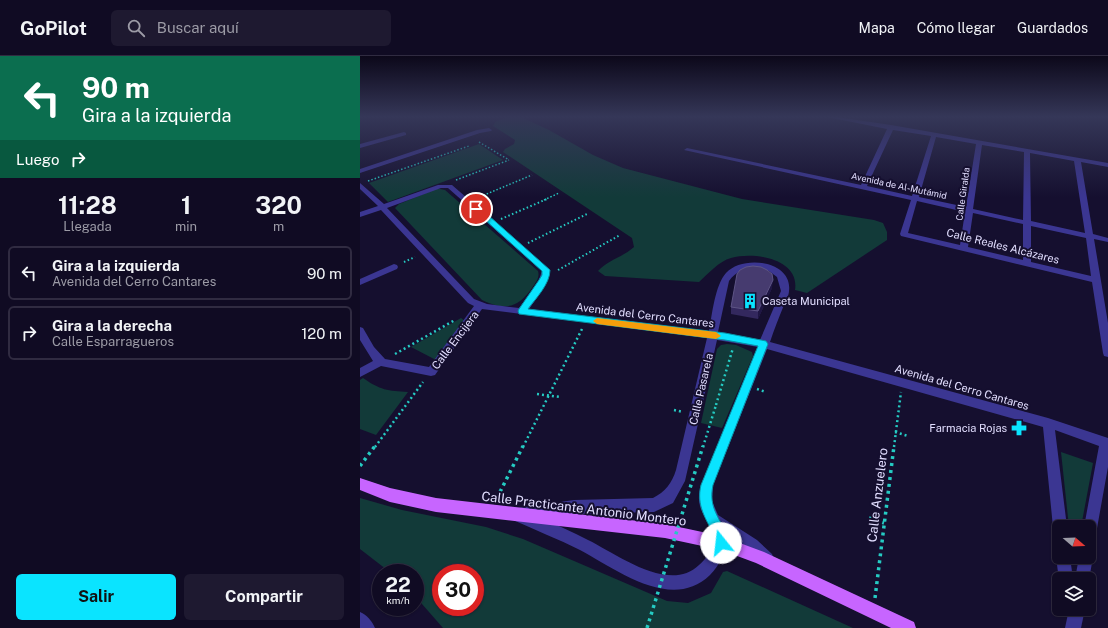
<!DOCTYPE html>
<html lang="es">
<head>
<meta charset="utf-8">
<style>
	body { margin:0; font-family:"Public Sans",sans-serif; background:#1e1930; color:#f1f3f6; height:100vh; display:flex; flex-direction:column; font-size:15px; white-space:nowrap }
	* { box-sizing:border-box; margin:0 }
	p { font-size:13px; color:#9c9ba6 }
	.icon { flex:none; width:22px; height:22px; fill:none; stroke:currentColor; stroke-width:2; stroke-linecap:round; stroke-linejoin:round }
	.map { position:relative; flex:1; overflow:hidden }
	.panel { display:flex; flex-direction:column; background:#100b23; width:360px }
	.panel>* { flex:none }
	.top-card { background:#0b6e4f; color:#fff; overflow:hidden }
	.needle { width:26px; rotate:109deg }
	.controls { position:absolute; left:692px; top:464px; display:grid; gap:8px }
	.controls a { display:grid; place-items:center; width:44px; height:44px; border-radius:6px; background:#100b23; box-shadow:0 1px 3px #0004,0 0 0 1px #302b41; font-size:20px }
	.speed { position:absolute; left:12px; top:508px; display:flex; gap:8px; font-size:20px; font-weight:700; text-align:center }
	.speed>* { display:grid; place-content:center; width:52px; height:52px; border-radius:50%; background:#100b23; box-shadow:0 1px 3px #0004,0 0 0 1px #302b41; line-height:1 }
	.speed small { font-size:10px; font-weight:400 }
	.speed .limit { border:6px solid #d22; background:#fff; color:#111 }
	.pin { position:absolute; display:grid; place-items:center; width:34px; height:34px; color:#fff; margin:-17px; border:2px solid #fff; border-radius:50%; box-shadow:0 1px 4px #0007 }
	.me { position:absolute; width:44px; margin:-22px; rotate:344deg; stroke-linejoin:round; filter:drop-shadow(0 0 3px #0008) }
	.turn { display:flex; align-items:center; gap:14px; height:84px; padding:0 16px; font-size:18px }
	.turn .icon { width:52px; height:52px; stroke-width:2.5 }
	.turn b { display:block; font-size:28px; line-height:34px }
	.then { display:flex; align-items:center; height:38px; padding:0 16px; background:#0003; gap:8px; font-size:15px }
	.eta { display:flex; justify-content:space-evenly; align-items:center; height:68px; text-align:center }
	.eta b { font-size:24px; font-weight:700; line-height:28px }
	.primary-button { display:flex; gap:8px; margin-top:auto; padding:8px 16px }
	.primary-button a { flex:1; height:46px; border-radius:6px; background:#0ae4ff; color:#111; font-size:16px; font-weight:700; line-height:46px; text-align:center }
	.primary-button a+a { background:#1e1930; color:#f1f3f6 }
	ul { padding:0; list-style:none }
	li { display:flex; align-items:center; gap:12px; height:54px; margin:0 8px 6px; padding:0 8px; border:2px solid #302b41; border-radius:6px }
	li div { flex:1 }
	li b { display:block; font-size:15px }
	li em { font-style:normal }
	header { display:flex; align-items:center; gap:24px; box-sizing:border-box; height:56px; padding:0 20px; background:#100b23; border-bottom:1px solid #302b41 }
	header strong { font-size:19px }
	nav { display:flex; gap:22px; margin-inline-start:auto; font-size:14px }
	.search { width:280px; height:36px; background:#1e1930; display:flex; align-items:center; gap:10px; box-sizing:border-box; padding:0 14px; border-radius:6px; color:#9c9ba6; font-size:15px }
	main { display:flex; flex:1; min-height:0 }
	.map>svg:first-child { display:block }
</style>
</head>
<body>
<header>
<strong>GoPilot</strong>
<div class="search"><svg class="icon" aria-label="search" viewBox="0 0 24 24"><circle cx="10" cy="10" r="6"/><path d="M15 15l6 6"/></svg>Buscar aquí</div>
<nav><a>Mapa</a><a>Cómo llegar</a><a>Guardados</a></nav>
</header>
<main>
<section class="panel">
<div class="top-card">
<div class="turn"><svg class="icon" aria-label="left" viewBox="0 0 24 24"><path d="M17 20v-9H6M10 6l-5 5 5 5"/></svg><div><b>90 m</b>Gira a la izquierda</div></div>
<div class="then">Luego<svg class="icon" aria-label="right" viewBox="0 0 24 24"><path d="M7 20v-9h11M14 6l5 5-5 5"/></svg></div>
</div>
<div class="eta">
<div><b>11:28</b><p>Llegada</p></div>
<div><b>1</b><p>min</p></div>
<div><b>320</b><p>m</p></div>
</div>
<ul>
<li><svg class="icon" aria-label="left" viewBox="0 0 24 24"><path d="M17 20v-9H6M10 6l-5 5 5 5"/></svg><div><b>Gira a la izquierda</b><p>Avenida del Cerro Cantares</p></div><em>90 m</em></li>
<li><svg class="icon" aria-label="right" viewBox="0 0 24 24"><path d="M7 20v-9h11M14 6l5 5-5 5"/></svg><div><b>Gira a la derecha</b><p>Calle Esparragueros</p></div><em>120 m</em></li>
</ul>
<div class="primary-button"><a>Salir</a><a>Compartir</a></div>
</section>
<div class="map">
<svg width="748" height="572" viewBox="0 0 748 572">
	<rect width="100%" height="100%" fill="#150f2f"/>
	<g fill="#123a39" fill-rule="evenodd">
		<path d="M149 61H161L189 74 233 99 263 112 382 143 514 164 523 167 527 176V184L447 237 435 234C440 203 394 195 371 202 359 205 348 218 339 226L245 220 238 215C248 204 263 201 274 191L272 182 143 96 145 93 154 88 155 84 133 70 136 65Z"/>
		<polygon points="119,88 143,104 28,146 9,127"/>
		<path d="M76 133H80L85 134 178 215C180 222 176 226 172 232 158 252 145 255 122 244L35 152 39 148Z"/>
		<polygon points="101,262 105,265 76,304 51,291"/>
		<polygon points="367,288 376,289 392,296 393,300 362,372 341,367 357,293 361,289"/>
		<path d="M3 322C20 334 28 335 48 336L16 379 0 373V324Z"/>
		<polygon points="701,396 733,407 721,471 709,471"/>
		<path d="M0 442 42 454 126 471 163 483 307 545 328 547 351 537 363 516 367 515 493 572H83L55 540V517H31L0 493ZM81 517H115V551H81Z"/>
	</g>
	<g fill="none" stroke-linecap="round" stroke-linejoin="round">
		<g stroke="#25cbc3" stroke-width="1.5" stroke-dasharray="1.5 2" stroke-linecap="butt">
			<polyline points="119,86 149,104"/>
			<polyline points="96,124 149,104"/>
			<polyline points="8,125 109,90"/>
			<polyline points="117,142 172,119"/>
			<polyline points="184,144 199,137"/>
		</g>
		<g stroke="#25cbc3" stroke-width="2" stroke-dasharray="1.5 2.5" stroke-linecap="butt">
			<polyline points="141,163 187,143"/>
			<polyline points="168,187 229,157"/>
			<polyline points="44,206 55,201"/>
			<polyline points="198,214 260,179"/>
		</g>
		<g stroke="#25cbc3" stroke-width="2.5" stroke-dasharray="2 3" stroke-linecap="butt">
			<polyline points="35,298 95,264"/>
			<polyline points="397,333 406,336"/>
			<polyline points="177,338 200,341"/>
			<polyline points="356,349 373,292"/>
			<polyline points="314,354 323,356"/>
			<polyline points="535,376 548,380"/>
			<polyline points="15,391 63,326"/>
			<polyline points="163,391 222,273"/>
			<polyline points="534,391 541,336"/>
		</g>
		<g stroke="#25cbc3" stroke-width="3.5" stroke-dasharray="3 4" stroke-linecap="butt">
			<polyline points="0,410 15,390"/>
			<polyline points="137,442 163,390"/>
			<polyline points="509,462 524,467"/>
			<polyline points="515,542 534,390"/>
		</g>
		<g fill="#3b3692" fill-rule="evenodd">
			<path d="M467 61H477L531 69 748 107V111L721 106 733 178 748 182V186L734 183 748 267V301L744 300 743 297 732 226 541 180 540 178 551 144 324 94 327 92 501 129 527 73ZM533 74 571 80 552 140 507 130ZM576 81 616 88 606 151 559 141ZM622 89 664 96 663 164 613 153ZM670 97 714 105 725 177 671 165ZM557 145 605 156 600 189 548 177ZM613 157 663 168V204L608 191ZM671 170 726 182 731 220 671 206Z"/>
			<polygon points="129,72 132,74 131,75 120,77 0,117 0,113 117,74"/>
			<polygon points="44,76 46,77 46,79 0,92 0,88"/>
			<path d="M0 127 24 148 78 129H92L190 214 185 230 169 253 349 275C352 259 355 229 366 217 383 198 433 205 429 235 429 239 426 245 424 249 419 261 414 274 410 286L688 362 748 382V411L734 489 729 491V471H724L739 390 695 374 707 471H699V477L695 476 693 471 683 371 407 293 353 429 352 445 358 459 397 484 412 498 414 503 412 508 407 510 402 508 387 494 368 481C366 495 360 509 350 519 312 556 257 514 220 494 198 483 175 474 153 464L151 459 153 454 158 452 214 444 293 442C305 436 312 427 316 414L347 282 122 253 75 319 71 320 21 310 0 321V312L13 305 0 284V271L3 272 14 291 25 303 69 311 114 250 108 247 21 154 0 161V156L18 150 0 133ZM81 132H88L182 215 177 229 159 252 127 248 114 243 27 152ZM397 211 409 215 417 221 421 235 400 284 358 276 369 225C376 215 386 212 397 211ZM357 284 398 291 341 429C339 436 338 443 340 450 343 462 356 474 353 487 351 496 346 503 339 509 309 538 257 498 228 484 213 476 197 469 181 462L214 458 294 456 313 447 325 425Z"/>
			<polygon points="34,208 37,209 38,211 37,213 0,229 0,223"/>
			<polygon points="729,495 733,501 729,524 715,523 719,501 729,501"/>
			<polygon points="698,496 699,501 710,501 713,523 699,524 696,501"/>
			<polygon points="709,553 725,553 721,572 705,572"/>
			<path d="M0 556C7 559 12 565 15 572H0Z"/>
		</g>
		<polygon fill="#c765ff" fill-rule="evenodd" points="0,422 30,432 76,442 305,468 361,480 404,496 554,566 556,572 531,572 396,507 361,494 305,482 76,456 30,446 0,434"/>
		<polyline stroke="#25cbc3" stroke-width="2.5" stroke-dasharray="2 3" stroke-linecap="butt" points="343,391 356,349"/>
		<polyline stroke="#25cbc3" stroke-width="3.5" stroke-dasharray="3 4" stroke-linecap="butt" points="287,572 343,390"/>
	</g>
	<polygon fill="#33285e" points="412,232 398,263 371,258 371,251"/>
	<polygon fill="#1f1644" points="413,224 412,232 398,263 398,255"/>
	<polygon fill="#463b6f" stroke="#5e5586" points="393,210 401,211 407,214 412,218 413,224 398,255 371,251 377,218 380,214 386,211"/>
	<linearGradient id="sky" x2="0" y2="1"><stop stop-color="#0c081a"/><stop offset="0.43" stop-color="#353758"/><stop offset="1" stop-color="#353758" stop-opacity="0"/></linearGradient>
	<rect width="748" height="141" fill="url(#sky)"/>
	<path fill="#0ae4ff" stroke="#0694a6" d="M114 151H119L190 214C190 228 176 242 168 253L365 277 406 285 408 288 353 429C348 452 360 462 368 481L365 492 361 494 356 492C354 488 356 484 354 480 346 462 336 450 341 429L398 290 365 284 159 258 158 255 159 253 179 224 182 219V215L114 154Z"/>
	<polygon fill="#f59e0b" points="237,262 356,276 361,280 356,283 237,268 233,265"/>
	<defs>
		<symbol id="building-bare" viewBox="-9 -9 18 18"><path d="M-4-6H4V6H1V3H-1V6H-4ZM-2.5-4.3h1.7v1.8h-1.7ZM.8-4.3h1.7v1.8H.8ZM-2.5-1h1.7V.8h-1.7ZM.8-1h1.7V.8H.8Z" fill="#0ae4ff" stroke="#150f2f" stroke-width="2.5" paint-order="stroke"/></symbol>
		<symbol id="pharmacy-bare" viewBox="-9 -9 18 18"><path d="M-2-6h4v4h4v4h-4v4h-4v-4h-4v-4h4Z" fill="#0ae4ff" stroke="#150f2f" stroke-width="2.5" paint-order="stroke"/></symbol>
	</defs>
	<g fill-rule="evenodd">
		<use href="#building-bare" x="379" y="234" width="22" height="22"/>
		<use href="#pharmacy-bare" x="648" y="361" width="22" height="22"/>
	</g>
	<g text-anchor="middle" stroke-width="4" stroke-linejoin="round" paint-order="stroke">
		<g font-size="9" fill="#e2deff" stroke="#150f2f">
			<text transform="translate(539 130) rotate(12)" y="3">Avenida de Al-Mutámid</text>
			<text transform="translate(603 138) rotate(-82)" y="3">Calle Giralda</text>
		</g>
		<g font-size="11" fill="#e2deff" stroke="#150f2f">
			<text transform="translate(643 190) rotate(14)" y="4">Calle Reales Alcázares</text>
			<text transform="translate(285 259) rotate(7)" y="4">Avenida del Cerro Cantares</text>
			<text transform="translate(95 284) rotate(-53)" y="4">Calle Encijera</text>
			<text transform="translate(602 331) rotate(16)" y="4">Avenida del Cerro Cantares</text>
			<text transform="translate(341 333) rotate(-77)" y="4">Calle Pasarela</text>
		</g>
		<g font-size="11" fill="#e2deff" stroke="#150f2f" text-anchor="start">
			<text x="402" y="249">Caseta Municipal</text>
			<text x="647" y="376" text-anchor="end">Farmacia Rojas</text>
		</g>
		<g font-size="13" fill="#e2deff" stroke="#150f2f">
			<text transform="translate(517 439) rotate(-83)" y="5">Calle Anzuelero</text>
			<text transform="translate(224 452) rotate(7)" y="5">Calle Practicante Antonio Montero</text>
		</g>
	</g>
</svg>
<div class="controls">
<a><svg class="needle" viewBox="-14 -14 28 28"><path d="M0-13l5 13h-10z" fill="#e53935"/><path d="M0 13l5-13h-10z" fill="#9c9ba6"/></svg></a>
<a><svg class="icon" aria-label="layers" viewBox="0 0 24 24"><path d="M12 4l9 5-9 5-9-5zM3 14l9 5 9-5"/></svg></a>
</div>
<div class="speed"><div>22<small>km/h</small></div><div class="limit">30</div></div>
<div class="pin" style="left:116px;top:153px;background:#d93025"><svg class="icon" aria-label="arrive" viewBox="0 0 24 24"><path d="M6 21V4h12l-3 4 3 4H6"/></svg></div>
<svg class="me" style="left:361px;top:487px" viewBox="-20 -20 40 40"><circle r="19" fill="#fff"/><path d="M0-13L10 11 0 6-10 11z" fill="#0ae4ff"/></svg>
</div>
</main>
</body>
</html>
